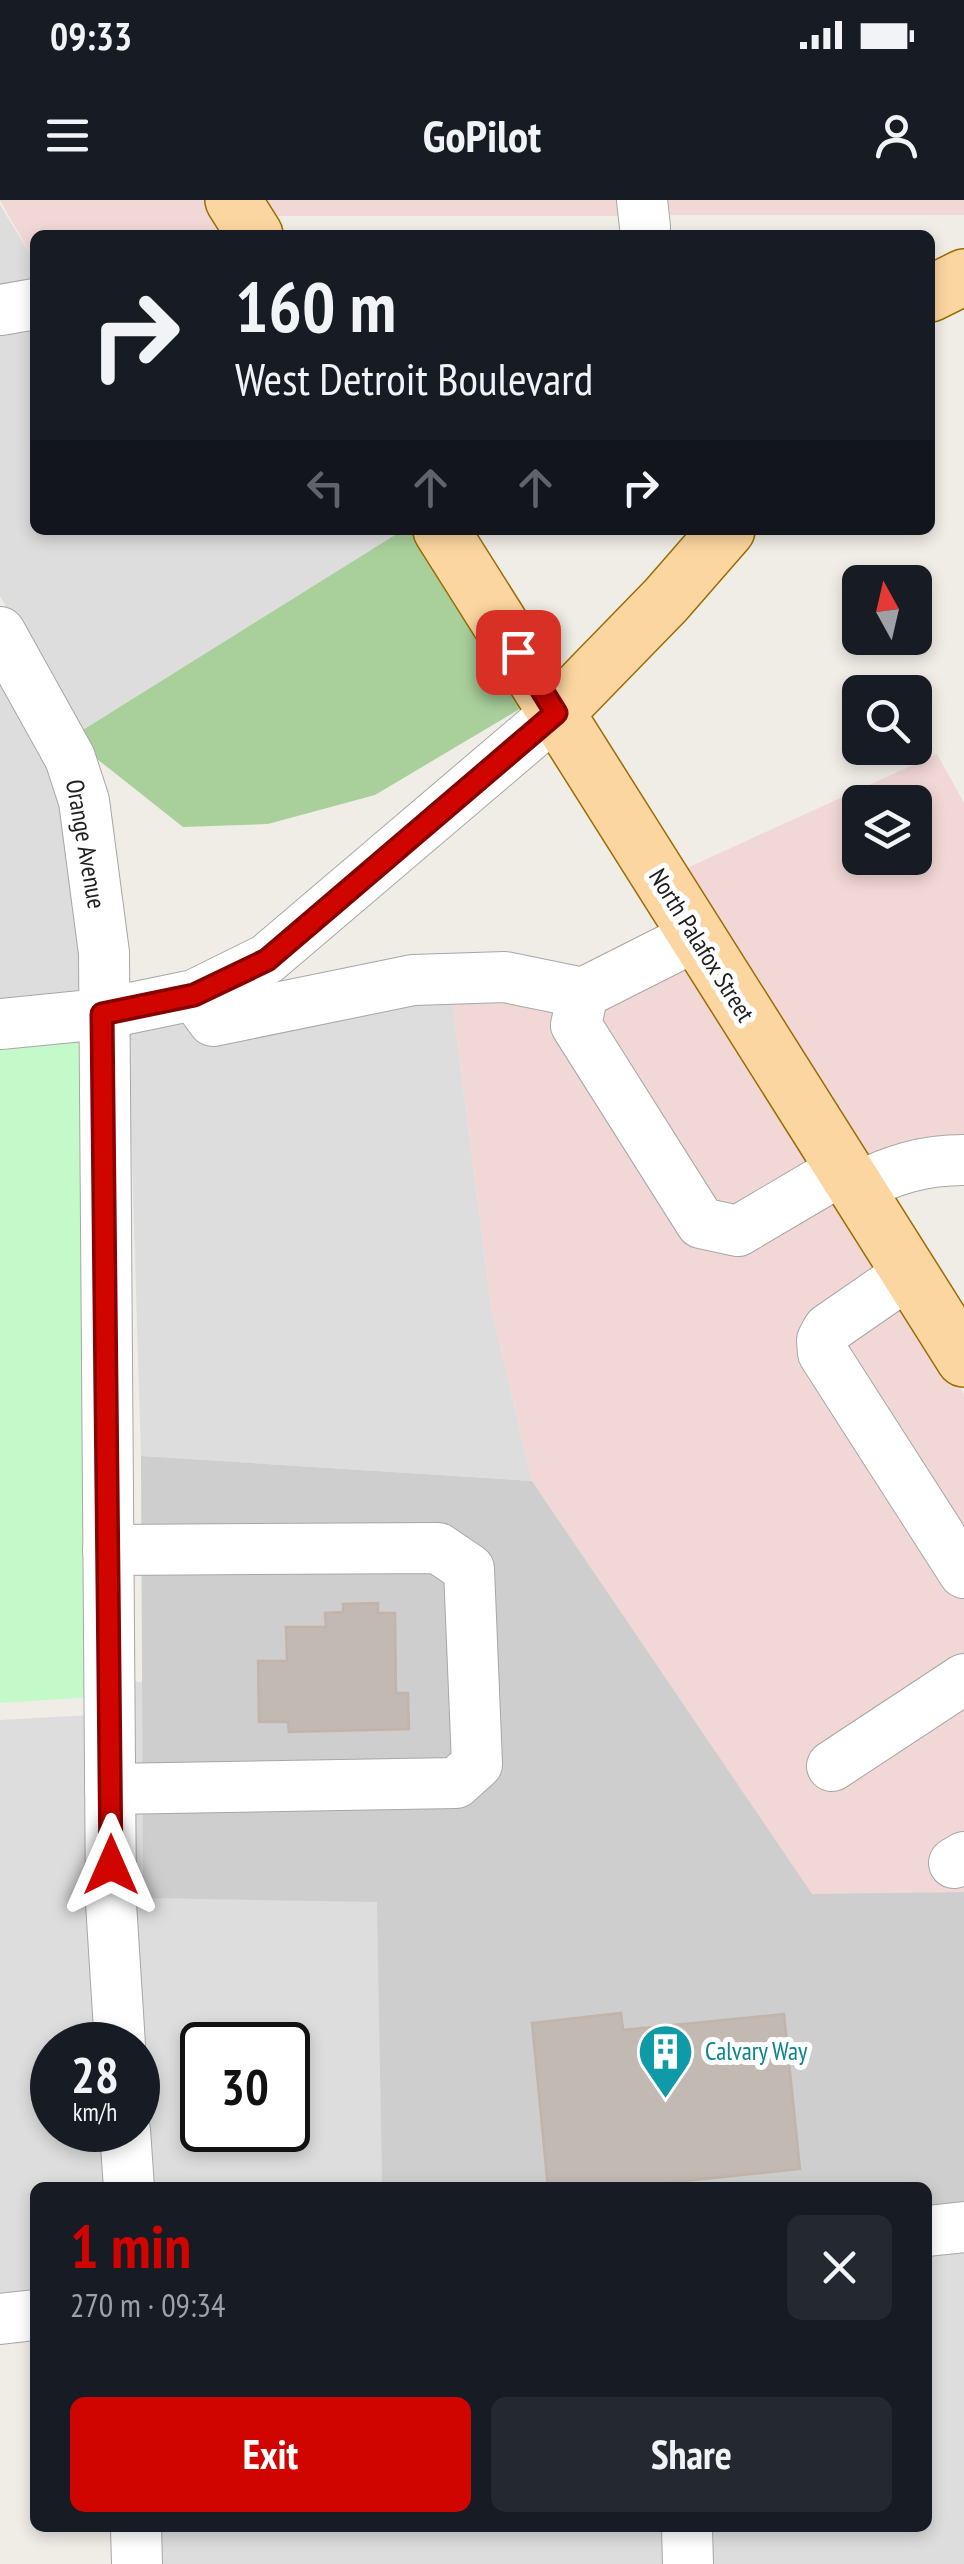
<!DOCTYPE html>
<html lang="en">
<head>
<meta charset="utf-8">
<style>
	body { margin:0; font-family:"PT Sans Narrow",sans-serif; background:#242831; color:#f1f3f6; height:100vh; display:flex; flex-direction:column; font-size:38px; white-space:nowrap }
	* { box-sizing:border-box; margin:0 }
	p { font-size:32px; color:#9ea1a6 }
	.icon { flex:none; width:55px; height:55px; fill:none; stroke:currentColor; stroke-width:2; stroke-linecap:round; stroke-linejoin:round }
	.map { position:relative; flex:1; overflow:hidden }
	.side { position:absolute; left:30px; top:1982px; width:902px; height:350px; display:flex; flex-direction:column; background:#171b24; border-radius:15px; box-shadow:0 5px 15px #0003 }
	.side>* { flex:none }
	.banner { position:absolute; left:30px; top:30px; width:905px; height:305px; border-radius:15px; box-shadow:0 5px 15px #0003; background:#171b24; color:#f1f3f6; overflow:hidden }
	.needle { width:65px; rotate:352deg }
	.controls { position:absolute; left:842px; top:365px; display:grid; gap:20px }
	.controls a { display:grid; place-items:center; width:90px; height:90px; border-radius:15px; background:#171b24; box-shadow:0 5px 15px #0003; font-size:50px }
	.speed { position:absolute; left:30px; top:1822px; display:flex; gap:20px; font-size:50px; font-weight:700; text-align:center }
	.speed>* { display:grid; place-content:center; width:130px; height:130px; border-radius:50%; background:#171b24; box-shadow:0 5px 15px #0003; line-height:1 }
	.speed small { font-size:25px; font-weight:400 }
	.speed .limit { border:5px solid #111; border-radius:15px; background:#fff; color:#111 }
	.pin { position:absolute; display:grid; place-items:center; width:85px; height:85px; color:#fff; margin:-42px; border-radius:20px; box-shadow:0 5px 15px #0006 }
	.me { position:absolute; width:110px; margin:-55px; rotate:0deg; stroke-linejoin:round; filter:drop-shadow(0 0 8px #0008) }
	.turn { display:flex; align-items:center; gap:35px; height:210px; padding:0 40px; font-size:45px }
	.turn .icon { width:130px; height:130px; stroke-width:2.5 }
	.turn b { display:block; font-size:70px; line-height:85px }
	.lanes { display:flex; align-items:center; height:95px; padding:0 40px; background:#0003; justify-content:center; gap:50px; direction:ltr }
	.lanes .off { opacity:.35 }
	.round { display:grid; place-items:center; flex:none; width:105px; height:105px; border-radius:15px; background:#242831 }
	.head { display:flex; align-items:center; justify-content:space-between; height:170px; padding:0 40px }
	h1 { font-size:60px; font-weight:700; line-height:75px; color:#d00500 }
	.button { display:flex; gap:20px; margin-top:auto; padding:20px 40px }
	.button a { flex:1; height:115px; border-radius:15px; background:#d00500; color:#fff; font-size:40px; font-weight:700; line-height:115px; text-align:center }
	.button a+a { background:#242831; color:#f1f3f6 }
	.status { display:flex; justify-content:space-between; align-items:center; height:70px; padding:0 50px; background:#171b24; direction:ltr }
	.status svg { height:28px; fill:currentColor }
	header { display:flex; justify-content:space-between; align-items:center; height:130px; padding:0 40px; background:#171b24; font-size:45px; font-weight:700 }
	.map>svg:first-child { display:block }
</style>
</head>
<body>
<div class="status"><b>09:33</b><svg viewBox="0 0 49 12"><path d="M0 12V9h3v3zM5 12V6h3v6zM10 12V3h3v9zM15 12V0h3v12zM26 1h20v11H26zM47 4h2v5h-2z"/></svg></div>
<header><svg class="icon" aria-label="menu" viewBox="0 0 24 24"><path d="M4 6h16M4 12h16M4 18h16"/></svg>GoPilot<svg class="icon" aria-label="person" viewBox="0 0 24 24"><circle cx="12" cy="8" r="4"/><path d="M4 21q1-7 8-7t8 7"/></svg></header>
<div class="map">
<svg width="964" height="2364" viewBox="0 0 964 2364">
	<rect width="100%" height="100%" fill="#f0ede6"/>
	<g fill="#dedddd" fill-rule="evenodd">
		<polygon points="0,5 35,62 35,84 0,89"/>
		<polygon points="35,125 35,330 403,330 78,533 0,396 0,131"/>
		<polygon points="0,469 67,605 84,793 0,804"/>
		<polygon points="450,782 491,1106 532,1281 141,1256 128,830"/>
		<path d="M127 1481 142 1482 144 1698 378 1701 382 1987H147L129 1703ZM202 1845H288V1930H202Z"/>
		<polygon points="91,1515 102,1845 52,1845 52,1930 107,1930 111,1987 35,1988 35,2094 0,2098 0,1520"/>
		<polygon points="964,2048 964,2364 154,2364 154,2328 928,2328 928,2051"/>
	</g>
	<g fill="#f1d8d6" fill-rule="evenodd">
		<polygon points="0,0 211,0 233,35 35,35 35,62"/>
		<polygon points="254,0 623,0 625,16 268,16"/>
		<polygon points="660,0 964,0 964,15 661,15"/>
		<path d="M937 554 964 603V939L864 961 678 672ZM860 602H915V658H860Z"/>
		<polygon points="685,753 964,1194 964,1692 812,1695 532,1281 491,1106 450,782"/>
	</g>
	<polygon fill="#cecece" points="141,1256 532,1281 812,1694 964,1692 964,2007 928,2010 928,1988 382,1987 377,1702 143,1698"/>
	<polygon fill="#a9d09b" points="403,330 418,330 528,504 375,595 268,624 183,627 87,551 78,533"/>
	<polygon fill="#c4faca" points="102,814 109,1496 0,1503 0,824"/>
	<g fill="#c1b9b2" stroke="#c2b4a8" stroke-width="2.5">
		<polygon points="378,1403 378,1413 395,1413 396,1493 408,1493 409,1529 289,1532 288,1522 259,1522 258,1461 287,1461 286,1427 326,1427 325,1413 343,1412 343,1404"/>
		<polygon points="621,1813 623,1830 784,1814 800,1969 616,1988 548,1988 532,1823"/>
	</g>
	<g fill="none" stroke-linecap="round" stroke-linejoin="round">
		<defs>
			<g id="minor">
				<polyline points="642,0 645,27"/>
				<polyline points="0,110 35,104"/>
				<polyline points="0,432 70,558 84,601 104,753 111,1703 120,1845"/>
				<polyline points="583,793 576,825 701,1023 738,1031 843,969"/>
				<polyline points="194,795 213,821 413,780 505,777 583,793 696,736"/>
				<polyline points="0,824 102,814 194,795 267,759 556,513"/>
				<path d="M856 988C892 970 923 960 964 960"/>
				<polyline points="909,1073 828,1129 822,1140 823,1153 964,1373"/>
				<polyline points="108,1350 438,1348 469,1369 477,1564 456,1583 110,1589"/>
				<polyline points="832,1566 964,1479"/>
				<polyline points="954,1663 964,1657"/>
				<polyline points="125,1930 129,1988"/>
				<polyline points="928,2031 964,2027"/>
				<polyline points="0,2119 35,2115"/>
				<polyline points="136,2328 137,2364"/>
				<polyline points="687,2328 688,2364"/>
			</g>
			<g id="major">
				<polyline points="233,0 255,35"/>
				<polyline points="930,94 964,77"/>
				<polyline points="441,330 964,1159"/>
				<polyline points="556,513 666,400 727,330"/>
			</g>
		</defs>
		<use href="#minor" stroke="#a7a7a7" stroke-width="52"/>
		<use href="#major" stroke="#9c6c00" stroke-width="58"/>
		<use href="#minor" stroke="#fff" stroke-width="50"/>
		<use href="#major" stroke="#fcd6a0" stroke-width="55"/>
	</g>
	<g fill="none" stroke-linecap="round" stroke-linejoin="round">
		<defs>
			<polyline id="route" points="111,1665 102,814 194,795 267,760 556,513 518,452"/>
		</defs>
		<use href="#route" stroke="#870300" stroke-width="25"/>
		<use href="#route" stroke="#d00500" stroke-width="18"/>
	</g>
	<defs>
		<symbol id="building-pin" viewBox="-11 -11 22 30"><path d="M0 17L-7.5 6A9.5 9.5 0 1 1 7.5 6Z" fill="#0f9aa8" stroke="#fff"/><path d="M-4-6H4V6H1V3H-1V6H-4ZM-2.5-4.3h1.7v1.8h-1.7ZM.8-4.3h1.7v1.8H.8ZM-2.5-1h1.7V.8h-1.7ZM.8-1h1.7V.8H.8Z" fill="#fff"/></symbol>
	</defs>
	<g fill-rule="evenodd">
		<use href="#building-pin" x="634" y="1820" width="63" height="86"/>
	</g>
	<g text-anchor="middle" stroke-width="10" stroke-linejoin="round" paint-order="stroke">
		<g font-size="25" fill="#202020" stroke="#fff">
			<text transform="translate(86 644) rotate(80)" y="9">Orange Avenue</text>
			<text transform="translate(702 745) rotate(58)" y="9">North Palafox Street</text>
		</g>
		<g font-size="25" fill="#0d838f" stroke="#fff" text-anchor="start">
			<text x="705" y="1860">Calvary Way</text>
		</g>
	</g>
</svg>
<div class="controls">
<a><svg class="needle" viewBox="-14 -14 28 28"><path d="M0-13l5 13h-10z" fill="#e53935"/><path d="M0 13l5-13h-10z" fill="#9ea1a6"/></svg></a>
<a><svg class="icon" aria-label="search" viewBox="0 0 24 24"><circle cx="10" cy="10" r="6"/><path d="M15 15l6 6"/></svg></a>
<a><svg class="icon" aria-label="layers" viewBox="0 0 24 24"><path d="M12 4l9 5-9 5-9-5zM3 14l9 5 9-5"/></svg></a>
</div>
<div class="speed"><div>28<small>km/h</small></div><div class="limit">30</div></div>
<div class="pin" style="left:518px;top:452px;background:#d93025"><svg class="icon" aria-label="arrive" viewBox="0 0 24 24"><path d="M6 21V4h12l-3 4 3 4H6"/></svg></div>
<svg class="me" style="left:111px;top:1665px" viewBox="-20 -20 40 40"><path d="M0-17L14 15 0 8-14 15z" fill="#d00500" stroke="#fff" stroke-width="4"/></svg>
<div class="banner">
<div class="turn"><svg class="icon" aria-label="right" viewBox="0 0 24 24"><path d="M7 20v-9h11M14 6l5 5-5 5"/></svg><div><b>160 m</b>West Detroit Boulevard</div></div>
<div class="lanes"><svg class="icon off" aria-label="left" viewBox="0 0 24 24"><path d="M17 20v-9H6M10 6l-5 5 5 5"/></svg><svg class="icon off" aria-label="ahead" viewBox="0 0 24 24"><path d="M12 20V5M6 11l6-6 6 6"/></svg><svg class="icon off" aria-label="ahead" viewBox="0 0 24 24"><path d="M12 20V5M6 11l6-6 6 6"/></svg><svg class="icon" aria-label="right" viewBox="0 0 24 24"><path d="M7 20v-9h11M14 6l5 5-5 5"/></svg></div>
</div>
<section class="side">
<div class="head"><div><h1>1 min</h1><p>270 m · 09:34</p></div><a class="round"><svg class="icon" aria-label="close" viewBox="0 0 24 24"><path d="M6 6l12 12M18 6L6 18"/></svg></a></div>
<div class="button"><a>Exit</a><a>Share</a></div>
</section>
</div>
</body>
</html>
